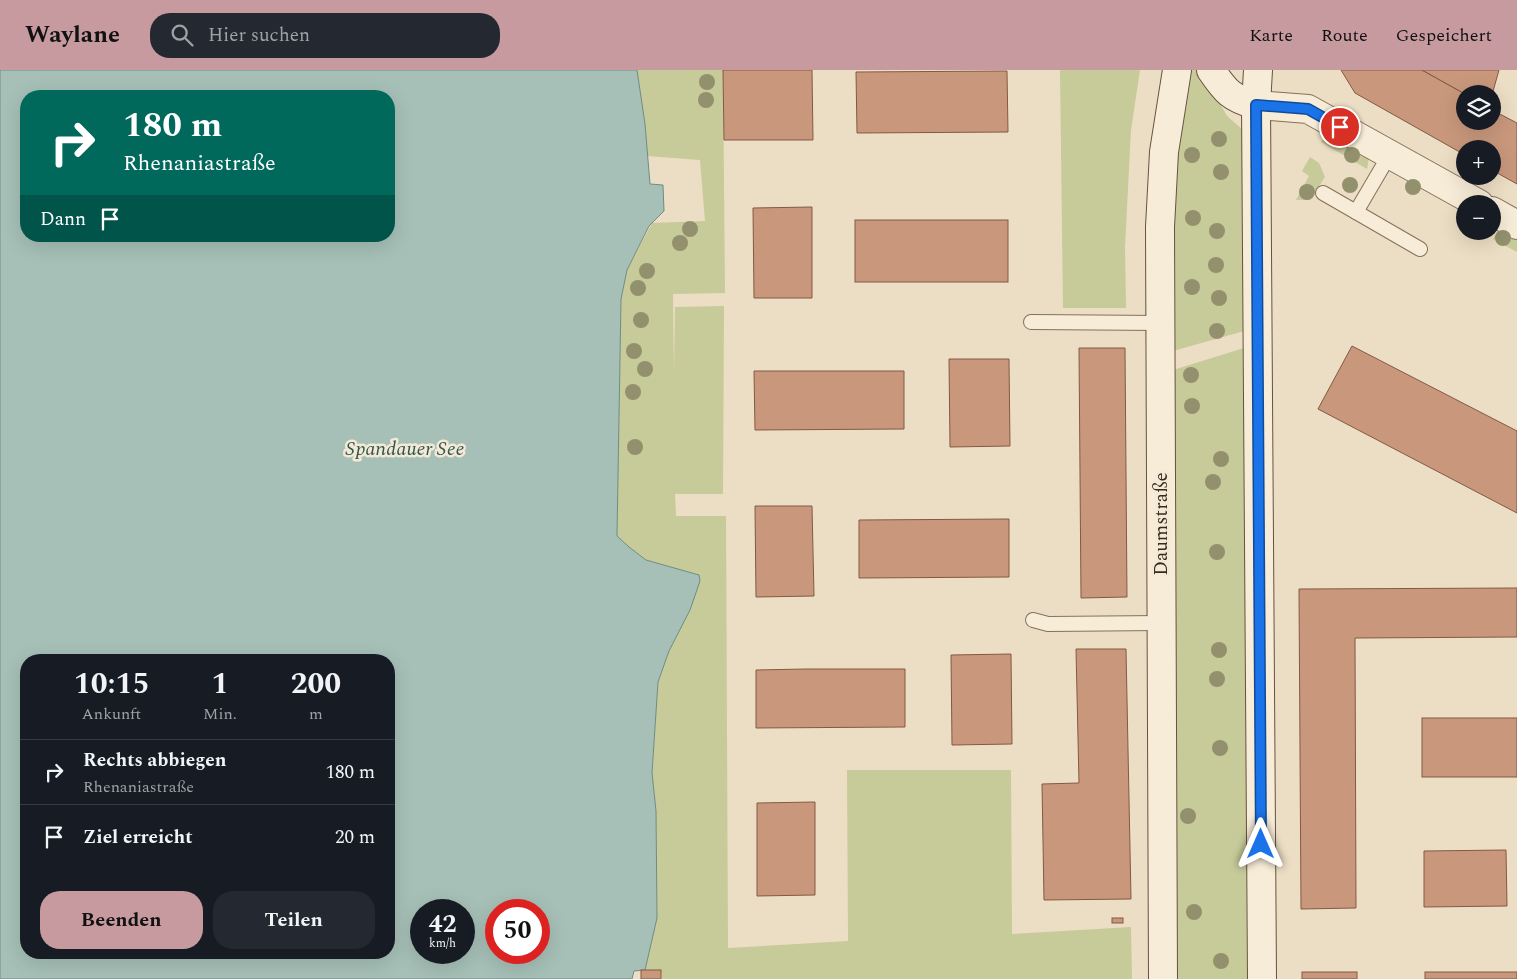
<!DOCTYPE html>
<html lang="de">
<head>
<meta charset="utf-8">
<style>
	body { margin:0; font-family:Spectral,serif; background:#242831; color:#f1f3f6; height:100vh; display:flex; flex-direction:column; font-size:19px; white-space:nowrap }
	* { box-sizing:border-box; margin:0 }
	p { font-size:16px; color:#9ea1a6 }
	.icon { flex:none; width:28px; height:28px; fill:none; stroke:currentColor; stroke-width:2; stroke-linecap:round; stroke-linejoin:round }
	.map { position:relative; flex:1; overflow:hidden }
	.side { position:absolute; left:20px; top:584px; width:375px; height:305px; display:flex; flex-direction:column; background:#171b24; border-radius:20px; box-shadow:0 5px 20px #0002 }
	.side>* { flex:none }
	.banner { position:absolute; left:20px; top:20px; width:375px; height:152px; border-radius:20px; box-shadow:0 5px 20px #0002; background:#00695c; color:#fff; overflow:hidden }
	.tools { position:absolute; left:1456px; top:15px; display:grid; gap:10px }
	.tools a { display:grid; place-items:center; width:45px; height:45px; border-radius:50%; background:#171b24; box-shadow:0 5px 20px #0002; font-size:25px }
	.speed { position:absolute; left:410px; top:829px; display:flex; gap:10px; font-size:25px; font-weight:700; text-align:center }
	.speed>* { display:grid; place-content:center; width:65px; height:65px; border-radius:50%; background:#171b24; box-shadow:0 5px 20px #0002; line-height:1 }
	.speed small { font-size:12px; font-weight:400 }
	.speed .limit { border:8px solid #d22; background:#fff; color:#111 }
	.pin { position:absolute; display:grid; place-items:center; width:42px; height:42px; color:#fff; margin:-21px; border:2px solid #fff; border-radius:50%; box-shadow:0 1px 5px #0007 }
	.me { position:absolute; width:55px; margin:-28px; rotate:0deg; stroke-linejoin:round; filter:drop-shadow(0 0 4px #0008) }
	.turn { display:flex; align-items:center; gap:18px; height:105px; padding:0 20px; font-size:22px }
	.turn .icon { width:65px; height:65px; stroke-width:2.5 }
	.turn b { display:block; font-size:35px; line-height:42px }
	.then { display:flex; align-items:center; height:48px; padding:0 20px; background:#0003; gap:10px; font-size:19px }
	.eta { display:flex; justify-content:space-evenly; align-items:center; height:85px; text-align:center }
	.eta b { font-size:30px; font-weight:700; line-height:35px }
	.action { display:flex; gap:10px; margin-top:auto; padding:10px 20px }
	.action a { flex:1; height:58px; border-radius:20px; background:#c79a9f; color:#111; font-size:20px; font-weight:700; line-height:58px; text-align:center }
	.action a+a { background:#242831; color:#f1f3f6 }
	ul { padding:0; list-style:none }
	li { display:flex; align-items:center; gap:15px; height:65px; padding:0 20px; border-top:1px solid #363941 }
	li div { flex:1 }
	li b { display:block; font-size:19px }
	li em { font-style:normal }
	header { display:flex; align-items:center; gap:30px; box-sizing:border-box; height:70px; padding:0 25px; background:#c79a9f; color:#111 }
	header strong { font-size:24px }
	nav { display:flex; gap:28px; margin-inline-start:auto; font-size:18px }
	.search { width:350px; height:45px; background:#242831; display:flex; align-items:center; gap:12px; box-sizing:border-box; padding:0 18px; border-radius:20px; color:#9ea1a6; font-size:19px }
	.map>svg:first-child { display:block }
</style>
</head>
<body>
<header>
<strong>Waylane</strong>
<div class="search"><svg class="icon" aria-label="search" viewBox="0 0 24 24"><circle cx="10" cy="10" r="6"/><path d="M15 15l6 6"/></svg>Hier suchen</div>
<nav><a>Karte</a><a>Route</a><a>Gespeichert</a></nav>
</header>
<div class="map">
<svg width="1517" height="909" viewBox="0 0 1517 909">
	<rect width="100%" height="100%" fill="#ecdec4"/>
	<g fill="#c7ca99">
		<polygon points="637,0 723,0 725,223 673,224 674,304 675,237 724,236 723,424 675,424 676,446 726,446 728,878 848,871 847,700 1011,700 1012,864 1131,857 1132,909 662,909 661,900 645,900 657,848 656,741 652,703 658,612 669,581 690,540 698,505 646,490 629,477 617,466 621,229 627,200 652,153 705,151 700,90 647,86 645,54"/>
		<polygon points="1060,0 1140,0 1131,60 1125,177 1126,238 1063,238"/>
		<polygon points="1189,0 1201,0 1227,46 1242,59 1244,261 1173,281 1175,122 1179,71"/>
		<polygon points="1326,65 1369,88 1367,99 1321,72"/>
		<polygon points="1310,87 1319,93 1325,107 1310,130 1296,130 1309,106 1302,101"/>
		<polygon points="1500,158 1517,167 1517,182 1493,169"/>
		<polygon points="1244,278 1247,909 1176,909 1173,300"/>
	</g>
	<path fill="#a6c0b7" stroke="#6d8d84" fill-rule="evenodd" d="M0 0H637L645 54 650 114 663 115 664 141 649 156 627 200 621 229 617 466 629 477 646 490 699 505 700 511 690 540 669 581 658 612 652 703 656 741 657 848 645 900 634 901 632 909H0ZM26 26H389V166H26ZM26 590H389V882H26ZM421 840H464V882H421ZM496 840H539V882H496Z"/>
	<g fill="#c9987c" stroke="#845942">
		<polygon points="723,0 812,0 813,70 724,70"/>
		<polygon points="1341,0 1422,0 1465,24 1465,51 1492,51 1492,40 1517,53 1517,114 1492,100 1492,79 1465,79 1465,85 1355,23"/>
		<polygon points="1422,0 1499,0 1492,25 1465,24"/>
		<polygon points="1007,1 1008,62 857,63 856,2"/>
		<polygon points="812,137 812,228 754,228 753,138"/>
		<rect x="855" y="150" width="153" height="62"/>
		<polygon points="1352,276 1517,361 1517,443 1318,339"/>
		<polygon points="1079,278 1125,278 1127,527 1081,528"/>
		<polygon points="949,289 1009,289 1010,376 950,377"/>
		<polygon points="754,301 904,301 904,359 755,360"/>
		<polygon points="755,436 812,436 814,526 756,527"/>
		<polygon points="1009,449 1009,507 859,508 859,450"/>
		<polygon points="1517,518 1517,567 1355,568 1356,838 1301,839 1299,519"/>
		<polygon points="1076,579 1126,579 1131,829 1044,830 1042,714 1079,713"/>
		<polygon points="1011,584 1012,674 952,675 951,585"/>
		<polygon points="806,599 905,599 905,657 756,658 756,600"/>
		<rect x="1422" y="648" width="95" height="59"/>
		<polygon points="815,732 815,825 757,826 757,733"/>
		<polygon points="1506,780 1507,836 1424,837 1424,781"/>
		<rect x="1112" y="848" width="11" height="5"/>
		<rect x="641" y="900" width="20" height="9"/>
		<rect x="1302" y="902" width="55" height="7"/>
		<rect x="1425" y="902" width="92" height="7"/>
	</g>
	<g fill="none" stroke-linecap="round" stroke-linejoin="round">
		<defs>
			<g id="service">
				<polyline points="1390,84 1356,142 1420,179"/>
				<polyline points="1323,123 1356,142"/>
				<polyline points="1031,252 1160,253"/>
				<polyline points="1033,550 1048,554 1161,553"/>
			</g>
			<g id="tertiary">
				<polyline points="1256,35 1308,39 1479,134"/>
				<polyline points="1492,141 1517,155"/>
			</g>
			<g id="secondary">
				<path d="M1211 0C1226 22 1231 28 1256 35"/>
				<polyline points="1258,0 1256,35 1262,909"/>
				<polyline points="1163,909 1160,157 1164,82 1177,0"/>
			</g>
		</defs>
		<use href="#service" stroke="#86705b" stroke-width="16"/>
		<use href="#tertiary" stroke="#86705b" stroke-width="30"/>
		<use href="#secondary" stroke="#68513f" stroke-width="30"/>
		<use href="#service" stroke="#f7ecd7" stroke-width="14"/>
		<use href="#tertiary" stroke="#f7ecd7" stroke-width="28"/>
		<use href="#secondary" stroke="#f7ecd7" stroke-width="28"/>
	</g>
	<g fill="#93916d">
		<circle cx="707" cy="12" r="8"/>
		<circle cx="706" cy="30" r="8"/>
		<circle cx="1219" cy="69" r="8"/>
		<circle cx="1192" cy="85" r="8"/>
		<circle cx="1352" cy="85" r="8"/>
		<circle cx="1221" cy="102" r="8"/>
		<circle cx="1350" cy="115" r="8"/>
		<circle cx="1413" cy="117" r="8"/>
		<circle cx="1307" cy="122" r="8"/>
		<circle cx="1193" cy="148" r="8"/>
		<circle cx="690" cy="159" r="8"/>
		<circle cx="1217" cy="161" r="8"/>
		<circle cx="1503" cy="168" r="8"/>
		<circle cx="680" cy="173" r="8"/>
		<circle cx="1216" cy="195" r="8"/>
		<circle cx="647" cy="201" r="8"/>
		<circle cx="1192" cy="217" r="8"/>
		<circle cx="638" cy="218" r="8"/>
		<circle cx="1219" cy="228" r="8"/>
		<circle cx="641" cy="250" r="8"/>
		<circle cx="1217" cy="261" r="8"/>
		<circle cx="634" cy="281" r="8"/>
		<circle cx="645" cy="299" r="8"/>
		<circle cx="1191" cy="305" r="8"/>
		<circle cx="633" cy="322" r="8"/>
		<circle cx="1192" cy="336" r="8"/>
		<circle cx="635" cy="377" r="8"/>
		<circle cx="1221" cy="389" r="8"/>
		<circle cx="1213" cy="412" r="8"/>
		<circle cx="1217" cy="482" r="8"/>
		<circle cx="1219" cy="580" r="8"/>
		<circle cx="1217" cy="609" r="8"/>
		<circle cx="1220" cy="678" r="8"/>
		<circle cx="1188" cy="746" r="8"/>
		<circle cx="1194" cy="842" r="8"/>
		<circle cx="1221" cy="891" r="8"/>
	</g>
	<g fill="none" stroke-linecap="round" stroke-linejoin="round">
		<defs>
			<polyline id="route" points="1261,774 1256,35 1308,39 1340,57"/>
		</defs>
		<use href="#route" stroke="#114b97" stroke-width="12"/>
		<use href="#route" stroke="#1a73e8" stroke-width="9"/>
	</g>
	<g text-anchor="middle" stroke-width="5" stroke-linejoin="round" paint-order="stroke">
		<g font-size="19" fill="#37291f" stroke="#f4e9d4">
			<text transform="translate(1160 454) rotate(-90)" y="7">Daumstraße</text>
		</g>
		<g font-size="20" font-style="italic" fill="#2f5651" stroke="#f4e9d4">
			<text x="405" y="385">Spandauer See</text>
		</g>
	</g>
</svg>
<div class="tools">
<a><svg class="icon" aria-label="layers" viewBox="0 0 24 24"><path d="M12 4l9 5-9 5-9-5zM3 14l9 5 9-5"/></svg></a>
<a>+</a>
<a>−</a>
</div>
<div class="speed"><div>42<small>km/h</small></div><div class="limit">50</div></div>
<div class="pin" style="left:1340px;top:57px;background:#d93025"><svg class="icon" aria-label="arrive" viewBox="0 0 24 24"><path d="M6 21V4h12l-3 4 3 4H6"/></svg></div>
<svg class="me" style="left:1261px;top:774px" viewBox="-20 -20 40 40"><path d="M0-17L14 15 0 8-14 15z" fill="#1a73e8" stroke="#fff" stroke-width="4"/></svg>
<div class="banner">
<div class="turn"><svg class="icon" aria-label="right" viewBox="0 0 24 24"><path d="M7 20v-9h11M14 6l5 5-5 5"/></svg><div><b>180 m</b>Rhenaniastraße</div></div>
<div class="then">Dann<svg class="icon" aria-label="arrive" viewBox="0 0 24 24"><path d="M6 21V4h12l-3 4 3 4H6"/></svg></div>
</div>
<section class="side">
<div class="eta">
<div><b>10:15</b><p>Ankunft</p></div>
<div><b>1</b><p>Min.</p></div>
<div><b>200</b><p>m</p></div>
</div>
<ul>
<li><svg class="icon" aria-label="right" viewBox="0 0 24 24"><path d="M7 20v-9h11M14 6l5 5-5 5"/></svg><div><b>Rechts abbiegen</b><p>Rhenaniastraße</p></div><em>180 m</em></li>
<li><svg class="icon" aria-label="arrive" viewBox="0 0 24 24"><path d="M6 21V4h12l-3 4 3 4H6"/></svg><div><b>Ziel erreicht</b></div><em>20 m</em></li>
</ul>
<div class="action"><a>Beenden</a><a>Teilen</a></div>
</section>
</div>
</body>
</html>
